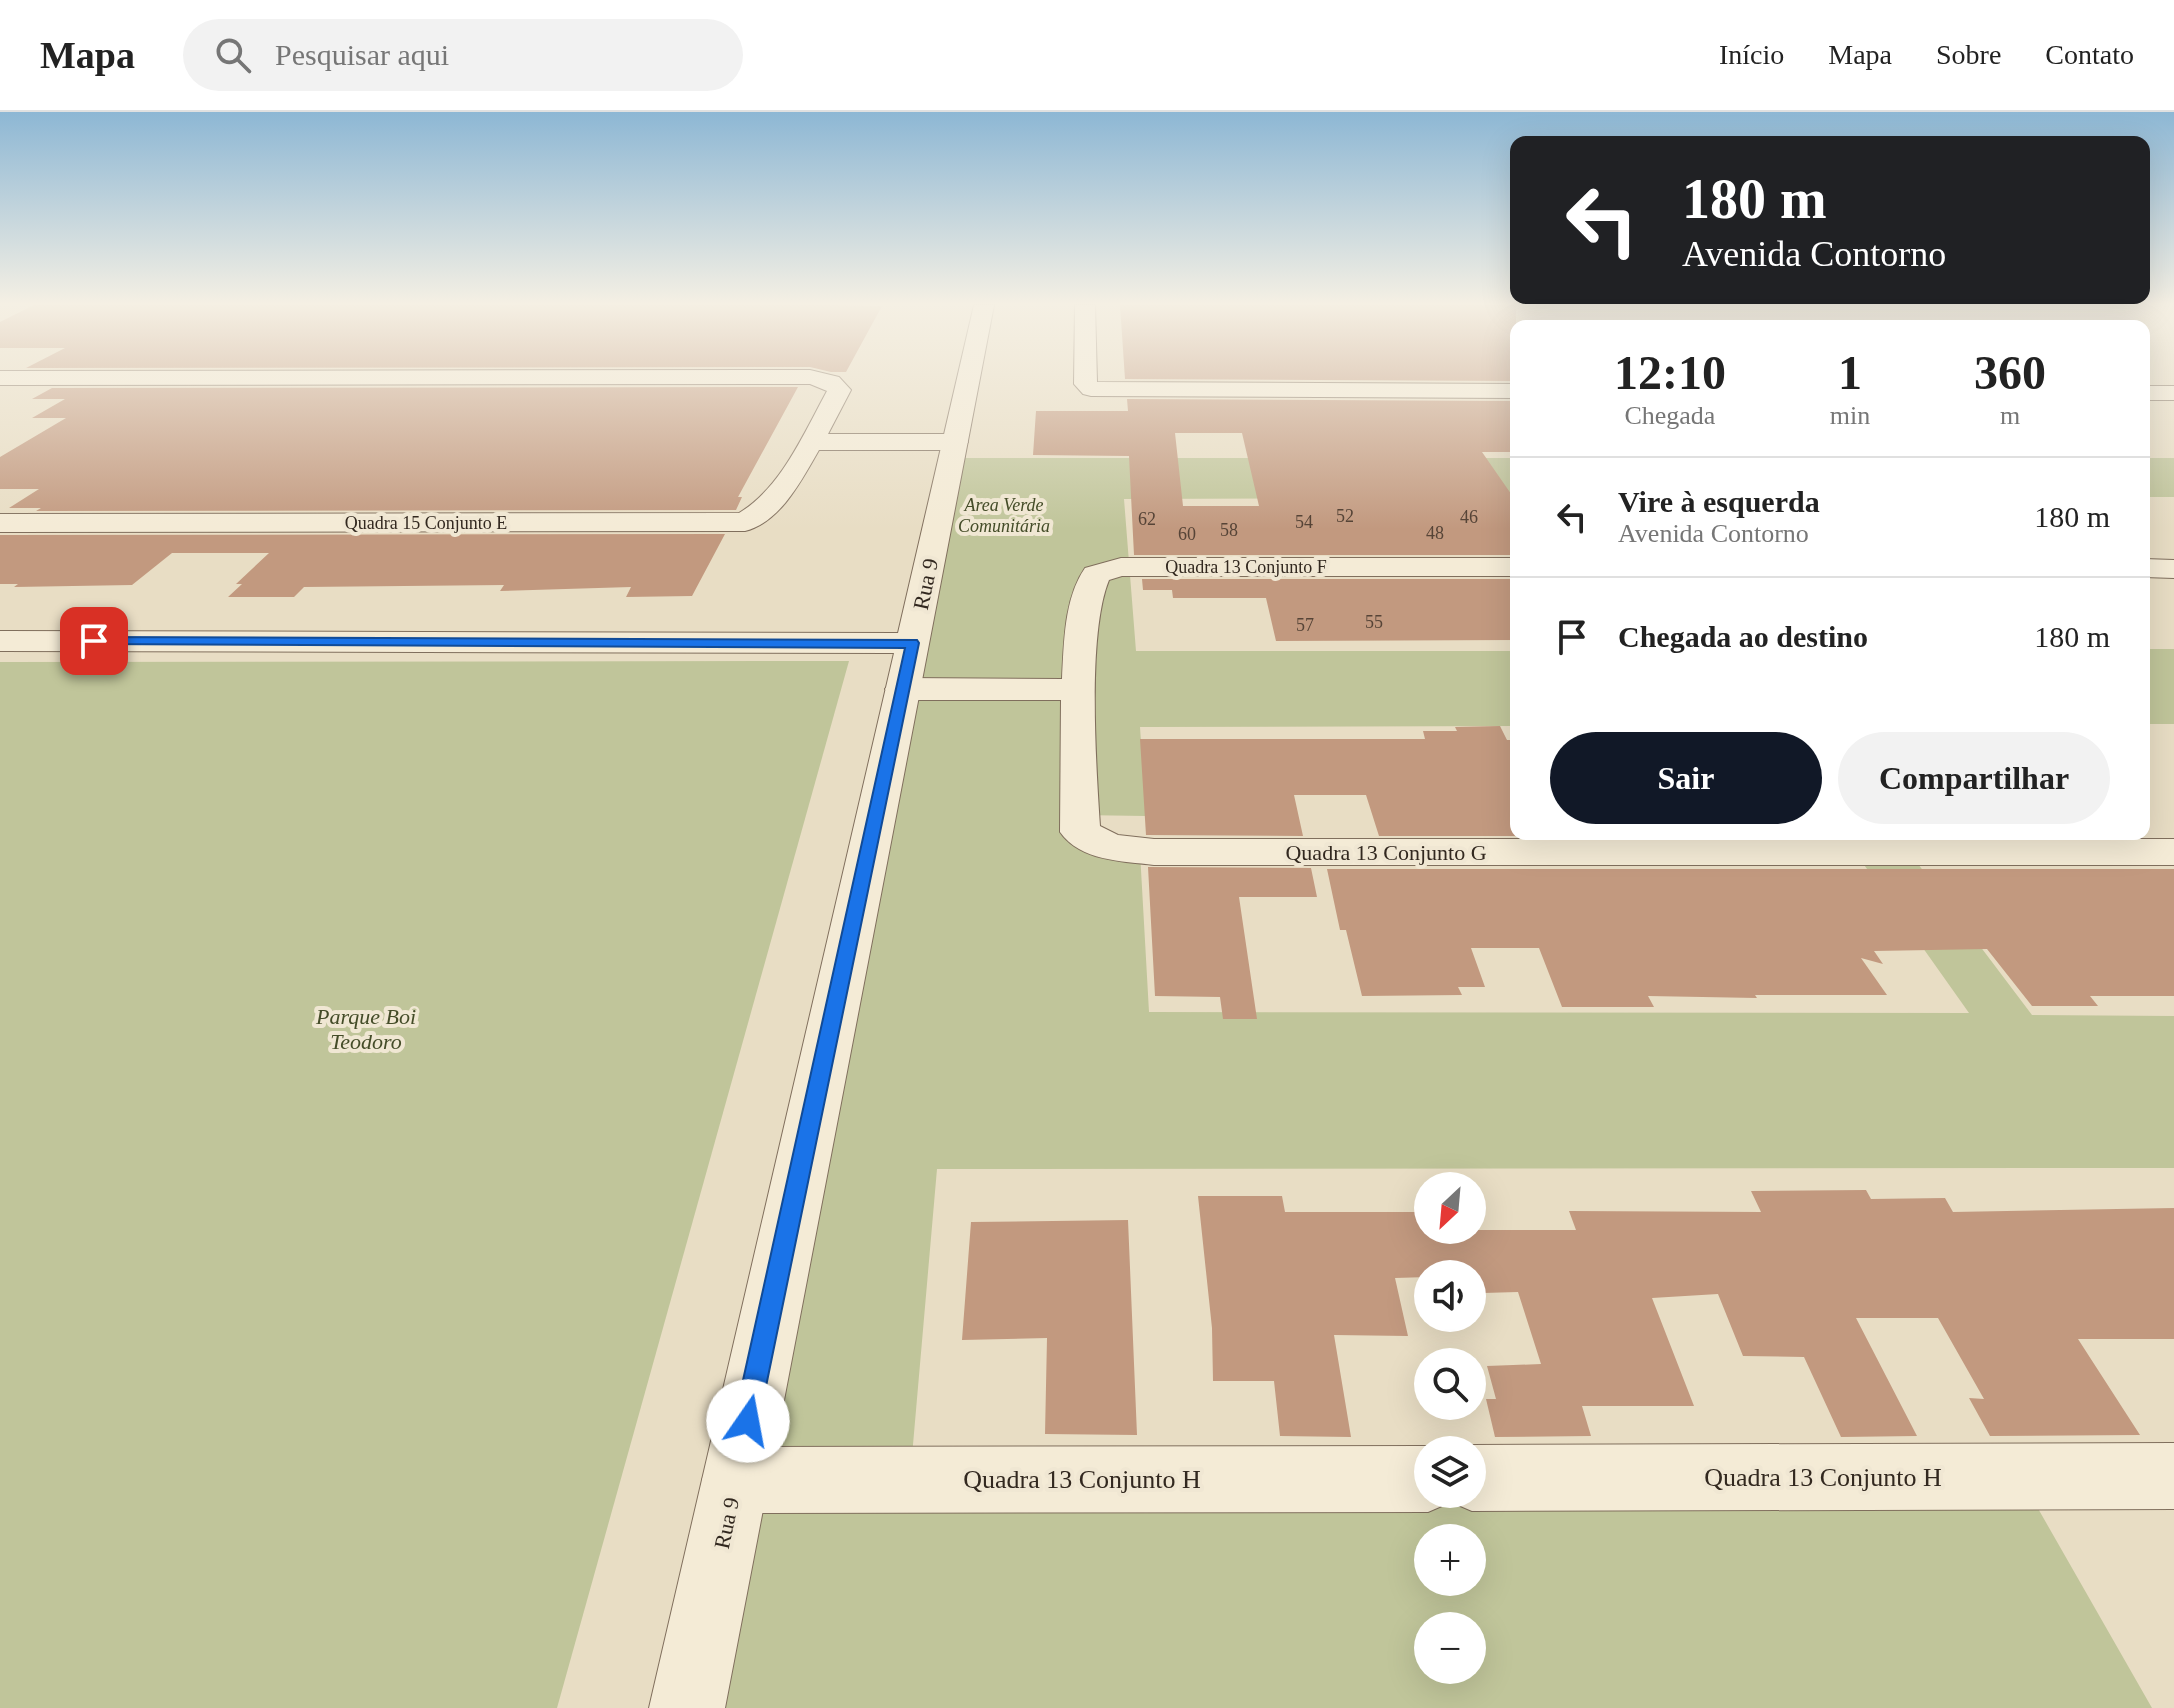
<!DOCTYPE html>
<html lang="pt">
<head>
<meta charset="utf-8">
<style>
	body { margin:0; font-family:"Times New Roman",serif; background:#f2f2f2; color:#222; height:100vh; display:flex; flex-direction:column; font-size:30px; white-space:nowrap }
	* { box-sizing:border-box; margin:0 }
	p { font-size:26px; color:#767676 }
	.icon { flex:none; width:44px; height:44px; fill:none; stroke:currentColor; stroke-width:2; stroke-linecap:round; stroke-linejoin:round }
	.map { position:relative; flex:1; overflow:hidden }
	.sheet { position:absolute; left:1510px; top:208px; width:640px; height:520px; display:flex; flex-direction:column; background:#fff; border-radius:16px; box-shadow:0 8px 32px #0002 }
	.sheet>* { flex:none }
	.hud { position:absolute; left:1510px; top:24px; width:640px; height:168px; border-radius:16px; box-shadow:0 8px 32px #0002; background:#202124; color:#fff; overflow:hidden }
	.needle { width:52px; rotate:206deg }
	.buttons { position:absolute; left:1414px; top:1060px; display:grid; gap:16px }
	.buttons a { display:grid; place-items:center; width:72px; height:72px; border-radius:50%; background:#fff; box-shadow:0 8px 32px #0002; font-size:40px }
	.pin { position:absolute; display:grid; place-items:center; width:68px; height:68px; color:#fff; margin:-34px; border-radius:16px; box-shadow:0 4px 12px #0006 }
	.me { position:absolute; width:88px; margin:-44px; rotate:12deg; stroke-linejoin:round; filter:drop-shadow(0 0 6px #0008) }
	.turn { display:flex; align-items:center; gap:28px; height:168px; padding:0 40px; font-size:36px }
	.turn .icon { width:104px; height:104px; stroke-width:2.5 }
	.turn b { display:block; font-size:56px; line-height:68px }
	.eta { display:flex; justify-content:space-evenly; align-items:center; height:136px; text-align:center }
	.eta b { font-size:48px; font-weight:700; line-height:56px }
	.cta { display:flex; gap:16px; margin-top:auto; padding:16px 40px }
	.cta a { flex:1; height:92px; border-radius:48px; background:#111827; color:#fff; font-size:32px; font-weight:700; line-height:92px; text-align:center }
	.cta a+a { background:#f2f2f2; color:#222 }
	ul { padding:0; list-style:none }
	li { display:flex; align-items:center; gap:24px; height:120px; padding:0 40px; border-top:2px solid #e0e0e0 }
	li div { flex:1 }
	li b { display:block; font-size:30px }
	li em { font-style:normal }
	header { display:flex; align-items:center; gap:48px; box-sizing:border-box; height:112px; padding:0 40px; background:#fff; border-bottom:2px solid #e0e0e0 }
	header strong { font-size:38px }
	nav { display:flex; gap:44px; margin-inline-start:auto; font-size:28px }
	.search { width:560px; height:72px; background:#f2f2f2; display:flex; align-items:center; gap:20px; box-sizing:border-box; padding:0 28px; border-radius:44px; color:#767676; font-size:30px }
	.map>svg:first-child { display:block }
</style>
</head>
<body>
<header>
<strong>Mapa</strong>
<div class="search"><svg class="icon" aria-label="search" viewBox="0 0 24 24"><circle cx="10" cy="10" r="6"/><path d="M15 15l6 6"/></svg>Pesquisar aqui</div>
<nav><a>Início</a><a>Mapa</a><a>Sobre</a><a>Contato</a></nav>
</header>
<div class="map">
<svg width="2174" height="1596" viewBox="0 0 2174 1596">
	<rect width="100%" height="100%" fill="#e8ddc4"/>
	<g fill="#c0c59a" fill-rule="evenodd">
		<path d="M952 346H1516V386L1124 387 1136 539H1516V614L1140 615 1146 704 1079 703 1140 740 1149 900 1969 901 1855 740H1909L2032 903 2174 904V1056L937 1057 910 1367 1472 1382 2020 1365 2152 1596H687ZM1428 1426H1472V1470H1428ZM1428 1514H1472V1558H1428Z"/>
		<rect x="2144" y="346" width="30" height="39"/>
		<rect x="2144" y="537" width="30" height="75"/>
		<polygon points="849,549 557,1596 0,1596 0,550"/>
	</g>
	<g fill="#c2997f" fill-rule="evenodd">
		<polygon points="34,193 835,193 882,194 846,260 831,260 810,255 26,256 65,236 0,236 0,210"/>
		<polygon points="1120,193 1516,193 1516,269 1125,267"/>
		<polygon points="798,275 738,385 742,385 736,398 36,399 41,396 9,396 39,377 0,377 0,345 66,306 32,306 65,287 32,287 52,276"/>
		<path d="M1127 287 1516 289V340H1482L1516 389V443H1134L1129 344 1033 343 1036 299H1128ZM1175 321H1242L1259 394H1183Z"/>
		<polygon points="725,422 692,484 626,485 631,475 500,479 504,473 304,475 294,485 228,485 242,472 236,472 269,441 172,441 132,473 14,475 18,472 0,472 0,423"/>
		<polygon points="1142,467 1516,467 1516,528 1276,529 1266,486 1173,486 1172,478 1143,478"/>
		<polygon points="1500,614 1507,628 1516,628 1516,722 1610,724 1379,724 1366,683 1294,683 1303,724 1146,723 1140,627 1425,627 1423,619 1457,619 1455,615"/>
		<polygon points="1724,722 1943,722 1943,724 1726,724"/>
		<polygon points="1148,755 1311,756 1317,785 1239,785 1257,907 1223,907 1220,885 1155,884"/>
		<polygon points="1327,757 2174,757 2174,884 2090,884 2098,894 2032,894 1987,837 1874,839 1883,852 1861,846 1887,883 1755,883 1757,886 1648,884 1654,895 1562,895 1539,836 1471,836 1485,875 1458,875 1462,883 1362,884 1346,818 1340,818"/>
		<polygon points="1866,1078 1871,1087 1945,1086 1953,1100 2174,1096 2174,1227 2078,1227 2140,1323 1990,1324 1969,1286 1984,1287 1938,1206 1856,1206 1917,1324 1841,1325 1804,1245 1743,1244 1718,1182 1652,1186 1694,1294 1582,1294 1591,1324 1495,1325 1486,1287 1496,1287 1487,1254 1541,1252 1518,1180 1483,1181 1480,1169 1472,1169 1472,1162 1428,1162 1428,1165 1395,1166 1408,1224 1334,1223 1351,1325 1280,1324 1274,1269 1213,1269 1212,1216 1198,1084 1282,1084 1285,1100 1428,1100 1428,1118 1576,1118 1569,1099 1761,1100 1751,1079"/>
		<polygon points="1128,1108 1137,1323 1045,1322 1047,1226 962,1228 971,1110"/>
	</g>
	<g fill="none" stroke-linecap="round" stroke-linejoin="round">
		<defs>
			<g id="minor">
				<polygon points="1075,193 1095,193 1097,270 1516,272 1516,286 1091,284 1083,282 1074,272"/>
				<path d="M810 258 839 265 851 278 828 322H955L964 325 968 330 964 335 955 338H819C802 367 781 410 745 419L0 420V402L739 401C781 376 804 321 827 279L810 272 0 273V259Z"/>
				<rect x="2144" y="274" width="30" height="14"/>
				<path d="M1121 446H1516V464H1122L1109 468C1087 522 1096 653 1100 714L1118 723 1154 727H2174V753H1154C1122 749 1080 749 1060 720L1061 588H903L891 584 885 577 891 570 903 566 1062 567C1064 531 1064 486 1085 456Z"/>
				<polygon points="2144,447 2174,448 2174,466 2144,465"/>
				<polygon points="2174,1331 2174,1397 1472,1399 1451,1390 1428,1400 735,1401 711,1391 702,1368 711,1345 735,1335 1428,1334 1437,1338 1428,1338 1428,1382 1472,1382 1472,1338 1461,1338 1472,1333"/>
			</g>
			<polygon id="tertiary" points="974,193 994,193 725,1596 649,1596 894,541 0,539 0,519 898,521"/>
		</defs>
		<use href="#minor" stroke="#806f5d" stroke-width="2"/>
		<use href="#tertiary" stroke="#806f5d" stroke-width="2"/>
		<use href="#minor" fill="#f4ebd6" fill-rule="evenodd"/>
		<use href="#tertiary" fill="#f4ebd6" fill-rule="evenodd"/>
	</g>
	<linearGradient id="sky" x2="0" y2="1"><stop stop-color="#8db7d4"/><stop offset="0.46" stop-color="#f5f0e4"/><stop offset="1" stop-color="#f5f0e4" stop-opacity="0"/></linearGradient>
	<rect width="2174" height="417" fill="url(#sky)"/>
	<polygon fill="#1a73e8" stroke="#114b97" stroke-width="2" points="94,525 917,528 919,531 757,1318 748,1321 738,1318 734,1309 905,536 90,532 90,526"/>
	<g text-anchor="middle" stroke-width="8" stroke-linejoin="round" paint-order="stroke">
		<g font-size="18" font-style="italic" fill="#444c28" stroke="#f0e7d3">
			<text x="1004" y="399">Area Verde<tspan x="1004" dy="21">Comunitária</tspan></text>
		</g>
		<g font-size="18" fill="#564437">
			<text x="1345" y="410">52</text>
			<text x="1469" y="411">46</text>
			<text x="1147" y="413">62</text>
			<text x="1304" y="416">54</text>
			<text x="1229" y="424">58</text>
			<text x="1435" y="427">48</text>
			<text x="1187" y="428">60</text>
			<text x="1374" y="516">55</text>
			<text x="1305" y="519">57</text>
		</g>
		<g font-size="18" fill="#32281f" stroke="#f0e7d3">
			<text x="426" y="417">Quadra 15 Conjunto E</text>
			<text x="1246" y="461">Quadra 13 Conjunto F</text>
		</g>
		<g font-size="22" fill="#32281f" stroke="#f0e7d3">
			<text transform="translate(925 472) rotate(-78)" y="8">Rua 9</text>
			<text x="1386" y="748">Quadra 13 Conjunto G</text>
			<text transform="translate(726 1411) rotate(-78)" y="8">Rua 9</text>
		</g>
		<g font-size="22" font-style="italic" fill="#444c28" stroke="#f0e7d3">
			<text x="366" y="912">Parque Boi<tspan x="366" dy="25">Teodoro</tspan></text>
		</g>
		<g font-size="26" fill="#32281f" stroke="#f0e7d3">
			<text x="1823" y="1374">Quadra 13 Conjunto H</text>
			<text x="1082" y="1376">Quadra 13 Conjunto H</text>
		</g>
	</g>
</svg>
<div class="buttons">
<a><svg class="needle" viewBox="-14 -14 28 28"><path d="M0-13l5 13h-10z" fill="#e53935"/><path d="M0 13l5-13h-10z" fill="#767676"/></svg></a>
<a><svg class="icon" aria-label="sound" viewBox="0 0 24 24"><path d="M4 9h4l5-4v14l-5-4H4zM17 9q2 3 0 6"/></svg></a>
<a><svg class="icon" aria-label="search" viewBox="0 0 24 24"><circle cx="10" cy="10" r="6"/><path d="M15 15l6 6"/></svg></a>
<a><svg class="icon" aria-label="layers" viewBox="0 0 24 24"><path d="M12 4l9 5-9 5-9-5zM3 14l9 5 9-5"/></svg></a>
<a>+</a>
<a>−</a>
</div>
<div class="pin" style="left:94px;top:529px;background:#d93025"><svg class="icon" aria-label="arrive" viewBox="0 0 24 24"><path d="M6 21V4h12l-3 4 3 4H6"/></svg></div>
<svg class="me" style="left:748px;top:1309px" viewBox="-20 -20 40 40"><circle r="19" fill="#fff"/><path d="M0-13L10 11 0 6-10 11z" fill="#1a73e8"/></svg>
<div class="hud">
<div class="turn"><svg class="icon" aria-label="left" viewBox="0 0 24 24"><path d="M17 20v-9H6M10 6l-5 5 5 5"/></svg><div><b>180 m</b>Avenida Contorno</div></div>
</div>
<section class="sheet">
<div class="eta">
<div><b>12:10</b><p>Chegada</p></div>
<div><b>1</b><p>min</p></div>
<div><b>360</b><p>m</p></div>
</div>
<ul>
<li><svg class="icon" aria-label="left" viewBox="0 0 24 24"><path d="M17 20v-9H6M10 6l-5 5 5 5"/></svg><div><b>Vire à esquerda</b><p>Avenida Contorno</p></div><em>180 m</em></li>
<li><svg class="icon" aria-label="arrive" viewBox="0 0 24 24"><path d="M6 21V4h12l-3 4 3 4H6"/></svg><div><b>Chegada ao destino</b></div><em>180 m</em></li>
</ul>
<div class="cta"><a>Sair</a><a>Compartilhar</a></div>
</section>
</div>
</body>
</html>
